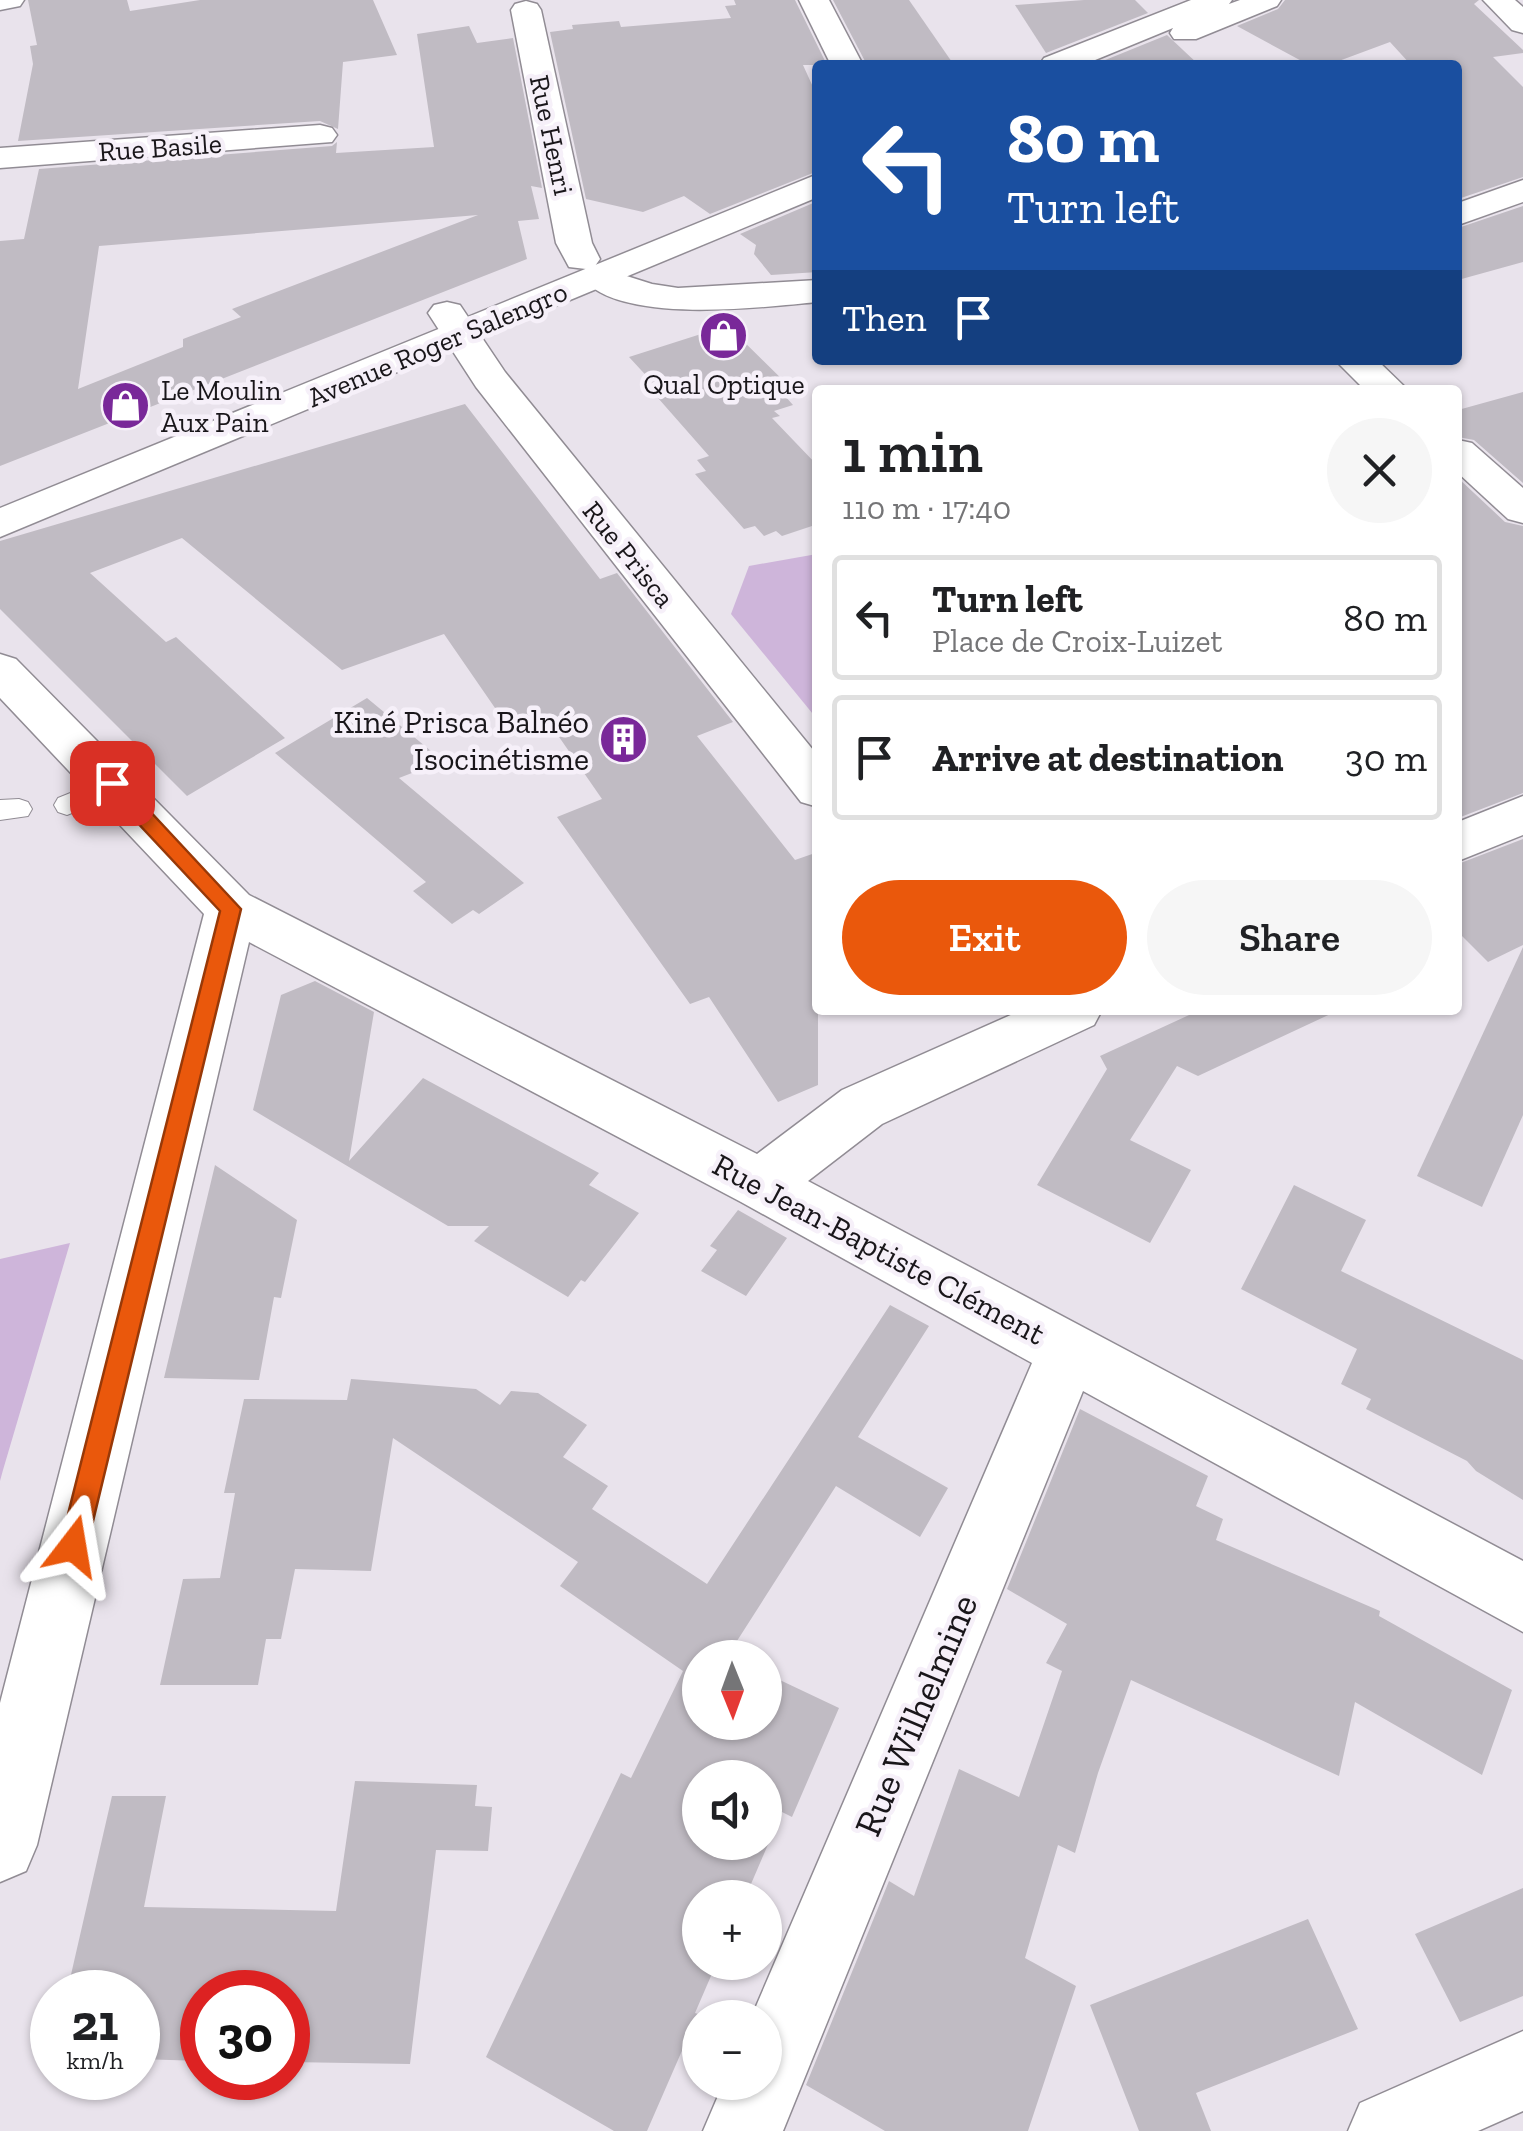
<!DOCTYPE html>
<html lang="en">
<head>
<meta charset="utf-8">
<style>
	body { margin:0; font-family:"Zilla Slab",serif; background:#f6f6f6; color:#202124; height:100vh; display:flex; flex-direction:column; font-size:38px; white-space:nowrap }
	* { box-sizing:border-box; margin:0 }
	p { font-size:32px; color:#757577 }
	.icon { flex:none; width:55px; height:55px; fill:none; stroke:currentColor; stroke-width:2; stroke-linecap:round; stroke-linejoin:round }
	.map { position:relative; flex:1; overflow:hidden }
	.side { position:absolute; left:812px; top:385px; width:650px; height:630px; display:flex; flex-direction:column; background:#fff; border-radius:10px; box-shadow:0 2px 8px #0004 }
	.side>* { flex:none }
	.banner { position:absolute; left:812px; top:60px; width:650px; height:305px; border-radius:10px; box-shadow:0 2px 8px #0004; background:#1a4fa0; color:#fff; overflow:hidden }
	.needle { width:65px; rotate:179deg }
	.buttons { position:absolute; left:682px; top:1640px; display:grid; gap:20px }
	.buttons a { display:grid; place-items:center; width:100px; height:100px; border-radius:50%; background:#fff; box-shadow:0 2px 8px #0004; font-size:50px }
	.speed { position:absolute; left:30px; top:1970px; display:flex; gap:20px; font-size:50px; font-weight:700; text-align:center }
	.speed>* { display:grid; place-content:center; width:130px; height:130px; border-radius:50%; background:#fff; box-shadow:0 2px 8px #0004; line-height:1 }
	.speed small { font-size:25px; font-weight:400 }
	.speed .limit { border:15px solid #d22; background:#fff; color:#111 }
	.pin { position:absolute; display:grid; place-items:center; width:85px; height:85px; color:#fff; margin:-42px; border-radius:20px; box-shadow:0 5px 15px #0006 }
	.me { position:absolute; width:110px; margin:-55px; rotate:14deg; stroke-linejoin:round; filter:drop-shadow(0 0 8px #0008) }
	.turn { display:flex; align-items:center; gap:35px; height:210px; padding:0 30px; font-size:45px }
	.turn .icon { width:130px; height:130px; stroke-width:2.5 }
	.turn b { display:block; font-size:70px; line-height:85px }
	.then { display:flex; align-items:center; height:95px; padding:0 30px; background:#0003; gap:20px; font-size:38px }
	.round { display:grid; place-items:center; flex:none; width:105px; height:105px; border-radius:52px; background:#f6f6f6 }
	.headline { display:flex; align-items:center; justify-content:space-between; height:170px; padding:0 30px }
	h1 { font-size:60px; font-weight:600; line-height:75px }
	.action { display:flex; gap:20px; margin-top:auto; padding:20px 30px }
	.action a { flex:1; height:115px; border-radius:60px; background:#ea580c; color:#fff; font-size:40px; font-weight:600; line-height:115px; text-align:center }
	.action a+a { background:#f6f6f6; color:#202124 }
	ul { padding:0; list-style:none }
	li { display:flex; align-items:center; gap:30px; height:125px; margin:0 20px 15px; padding:0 10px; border:5px solid #e0e0e0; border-radius:10px }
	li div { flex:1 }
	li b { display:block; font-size:38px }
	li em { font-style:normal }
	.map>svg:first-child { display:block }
</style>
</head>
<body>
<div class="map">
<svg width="1523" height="2131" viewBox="0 0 1523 2131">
	<rect width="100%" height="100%" fill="#e9e3ec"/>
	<g fill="#ceb5da">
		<polygon points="817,554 818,554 817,719 731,614 749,566"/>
		<polygon points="70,1243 3,1470 0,1481 0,1259"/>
	</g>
	<g fill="#c0bbc3" fill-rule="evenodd">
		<polygon points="28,0 127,0 130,11 200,0 373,0 397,55 343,62 338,129 320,121 18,141 33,64 30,46 37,45"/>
		<polygon points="734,0 795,0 827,65 803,65 818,98 818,171 710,214 684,196 643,212 586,199 550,32 573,29 572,25 619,21 621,27 731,18 725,6 736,5"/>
		<polygon points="833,0 909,0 954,65 867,65"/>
		<polygon points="1084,0 1135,0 1148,13 1046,53 1015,5"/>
		<polygon points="1285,0 1479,0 1474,4 1523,50 1523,53 1493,57 1523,87 1523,177 1458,199 1458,65 1411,65 1390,42 1328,65 1309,65 1237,26 1278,9"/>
		<path d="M469 26 477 43 513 38 542 188 531 186 539 219 518 221 527 259 0 466V241L24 239 39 169 332 146 337 142 336 153 434 147 417 34ZM478 215 232 309 241 317 183 339V347L78 389 99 246Z"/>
		<polygon points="1167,35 1199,65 1093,65"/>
		<polygon points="818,201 818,272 771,275 754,254 756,245 740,234"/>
		<polygon points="1523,206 1523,262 1458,280 1458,228"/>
		<polygon points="732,330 795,392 785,396 793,405 774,411 780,416 772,418 818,466 818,524 782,536 776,531 764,536 755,526 744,529 695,474 706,471 697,460 709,456 658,398 665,396 629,357 701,334 705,338"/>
		<polygon points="1523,392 1523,483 1474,440 1458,437 1458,410"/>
		<polygon points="465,404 600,579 617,573 733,722 697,736 795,860 818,852 818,1085 778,1102 709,997 690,1004 557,817 602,799 548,721 513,734 444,634 342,670 182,538 90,573 166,642 176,637 285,738 187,796 0,609 0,541"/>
		<polygon points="1458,478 1505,522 1523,526 1523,793 1458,818"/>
		<polygon points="367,698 443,761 399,778 524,883 479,914 473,910 452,924 413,891 426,882 275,753"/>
		<polygon points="1523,839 1523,945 1488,962 1458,932 1458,864"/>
		<polygon points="1523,947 1523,1115 1482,1207 1417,1176"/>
		<polygon points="315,981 374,1012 349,1161 423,1078 599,1173 589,1185 639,1213 585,1282 581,1280 568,1297 474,1241 489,1226 448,1226 253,1110 281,995"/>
		<polygon points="1200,1010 1339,1010 1198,1076 1177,1066 1130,1140 1191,1170 1150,1243 1037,1185 1107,1069 1100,1056"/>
		<polygon points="215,1165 297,1220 281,1298 274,1297 259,1380 164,1378"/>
		<polygon points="1294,1185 1366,1220 1341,1271 1523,1360 1523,1500 1476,1471 1467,1461 1366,1409 1371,1399 1341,1384 1357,1349 1241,1289"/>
		<polygon points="738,1210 787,1238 746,1296 701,1271 717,1250 710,1246"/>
		<path d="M890 1305 929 1326 858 1437 948 1488 920 1537 836 1486 728 1655 734 1658H700V1722H765V1673L839 1708 792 1817 782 1812 745 1898H700V1962H717L695 2013 698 2014 647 2131H614L486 2057 621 1773 631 1778 683 1671 560 1586 578 1562 393 1438 371 1571 295 1569 281 1639H266L258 1685H160L183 1579 220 1578 235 1493H224L244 1399 347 1400 351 1379 476 1389 500 1405 511 1391 538 1393 587 1425 563 1457 608 1486 592 1509 707 1584ZM700 1778H765V1842H700Z"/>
		<polygon points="1080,1409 1208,1476 1196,1506 1223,1519 1216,1540 1380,1611 1379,1616 1512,1690 1482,1775 1355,1702 1339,1776 1131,1680 1098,1773 1075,1853 1058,1845 1025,1958 1076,1986 1028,2131 885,2131 806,2085 889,1881 914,1896 959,1769 1019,1797 1062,1671 1046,1663 1067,1624 1007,1589"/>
		<polygon points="355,1781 477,1785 475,1806 492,1807 488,1851 436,1850 410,2064 288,2062 288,1992 202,1992 202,2061 138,2059 138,1992 67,1992 112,1796 166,1796 144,1907 336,1911"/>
		<polygon points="1523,1888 1523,1996 1460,2022 1415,1934"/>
		<polygon points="1308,1919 1358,2029 1196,2093 1211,2131 1139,2131 1090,2005"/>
	</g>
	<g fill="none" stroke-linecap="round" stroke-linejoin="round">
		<defs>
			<g id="lane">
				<polygon points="115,775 124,778 128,785 124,792 67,815 58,812 54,805 58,798"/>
				<polygon points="19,799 28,802 32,809 28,816 0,820 0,800"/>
			</g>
			<g id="street">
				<polygon points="0,0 24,0 20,6 0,10"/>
				<polygon points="799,0 829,0 863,65 831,65"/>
				<polygon points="1483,0 1515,0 1523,7 1523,33 1512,30"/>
				<path d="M526 1 537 4 541 10 592 243 600 259 595 266 652 284 678 288 818 280V302C764 307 616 326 581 276L586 269 569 267 556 243 511 10 515 4Z"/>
				<polygon points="320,125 332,128 337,135 332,142 0,168 0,148"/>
				<polygon points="1523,180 1523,202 1458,225 1458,203"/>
				<polygon points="447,302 460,305 505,372 818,756 818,807 801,802 476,387 428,313 434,305"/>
				<polygon points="1335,360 1377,360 1408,390 1365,390"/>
				<polygon points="1458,440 1472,443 1523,488 1523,523 1508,519 1458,473"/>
				<polygon points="0,654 16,659 249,895 757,1154 842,1090 1022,1010 1102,1010 1094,1025 882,1124 808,1181 1523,1561 1523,1632 1083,1391 783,2131 703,2131 724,2082 765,2082 765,2018 751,2018 1032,1363 741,1202 249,942 37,1845 26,1871 0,1882 0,1703 204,914 0,698"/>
				<polygon points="1523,796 1523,835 1458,861 1458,822"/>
				<polygon points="1523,2031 1523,2111 1478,2131 1348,2131 1360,2103"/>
			</g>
			<g id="secondary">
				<polygon points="1191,0 1232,0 1229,4 1240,0 1281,0 1277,6 1196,39 1174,39 1170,33 1173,28 1083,65 1039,65 1044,58"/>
				<polygon points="818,174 818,197 0,537 0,508"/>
			</g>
		</defs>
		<use href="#lane" stroke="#918c94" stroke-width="2"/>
		<use href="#street" stroke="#918c94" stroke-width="3"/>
		<use href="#secondary" stroke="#918c94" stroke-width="3"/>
		<use href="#lane" fill="#fff" fill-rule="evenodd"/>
		<use href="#street" fill="#fff" fill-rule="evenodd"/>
		<use href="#secondary" fill="#fff" fill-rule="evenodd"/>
	</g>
	<polygon fill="#ea580c" stroke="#983908" stroke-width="2.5" points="112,776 119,778 241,909 87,1546 83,1556 73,1560 64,1556 60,1546 220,911 105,788 102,783"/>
	<defs>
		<symbol id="shop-disc" viewBox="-11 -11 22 22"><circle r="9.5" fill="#792899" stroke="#f6f0f9"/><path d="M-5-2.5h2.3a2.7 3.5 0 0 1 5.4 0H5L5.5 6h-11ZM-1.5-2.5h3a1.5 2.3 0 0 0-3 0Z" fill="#fff"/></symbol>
		<symbol id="building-disc" viewBox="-11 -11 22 22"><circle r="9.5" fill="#792899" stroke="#f6f0f9"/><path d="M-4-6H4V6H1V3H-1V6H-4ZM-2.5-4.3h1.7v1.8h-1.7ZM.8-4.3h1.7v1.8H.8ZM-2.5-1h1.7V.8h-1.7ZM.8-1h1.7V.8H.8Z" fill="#fff"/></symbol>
	</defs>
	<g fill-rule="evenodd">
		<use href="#shop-disc" x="696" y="308" width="55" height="55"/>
		<use href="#shop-disc" x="98" y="378" width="55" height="55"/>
		<use href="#building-disc" x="596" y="712" width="55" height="55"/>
	</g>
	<g text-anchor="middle" stroke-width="9" stroke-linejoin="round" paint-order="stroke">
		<g font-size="28" fill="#19161a" stroke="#f6f0f9">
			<text transform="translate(552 135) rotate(78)" y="10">Rue Henri</text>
			<text transform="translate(160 147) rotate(-4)" y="10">Rue Basile</text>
			<text transform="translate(437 344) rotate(-23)" y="10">Avenue Roger Salengro</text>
			<text transform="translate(629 554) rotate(51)" y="10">Rue Prisca</text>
		</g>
		<g font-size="28" fill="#19161a" stroke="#f6f0f9">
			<text x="724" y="394">Qual Optique</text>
			<text x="161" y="400" text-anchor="start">Le Moulin<tspan x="161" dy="32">Aux Pain</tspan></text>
		</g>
		<g font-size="32" fill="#19161a" stroke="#f6f0f9" text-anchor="end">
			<text x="589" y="733">Kiné Prisca Balnéo<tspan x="589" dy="37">Isocinétisme</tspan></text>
		</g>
		<g font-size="32" fill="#19161a" stroke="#f6f0f9">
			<text transform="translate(879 1249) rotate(28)" y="11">Rue Jean-Baptiste Clément</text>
		</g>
		<g font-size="38" fill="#19161a" stroke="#f6f0f9">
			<text transform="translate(916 1715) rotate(-67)" y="13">Rue Wilhelmine</text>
		</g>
	</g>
</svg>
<div class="buttons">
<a><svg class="needle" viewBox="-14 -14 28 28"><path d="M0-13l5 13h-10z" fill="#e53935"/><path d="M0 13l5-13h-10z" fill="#757577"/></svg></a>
<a><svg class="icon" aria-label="sound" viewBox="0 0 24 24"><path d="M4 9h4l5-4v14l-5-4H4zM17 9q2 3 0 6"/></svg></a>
<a>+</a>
<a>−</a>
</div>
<div class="speed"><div>21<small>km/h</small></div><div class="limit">30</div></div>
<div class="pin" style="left:112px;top:783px;background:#d93025"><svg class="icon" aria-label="arrive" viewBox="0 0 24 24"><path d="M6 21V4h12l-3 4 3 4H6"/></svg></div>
<svg class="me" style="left:73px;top:1546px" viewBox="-20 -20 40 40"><path d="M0-17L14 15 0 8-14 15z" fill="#ea580c" stroke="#fff" stroke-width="4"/></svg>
<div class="banner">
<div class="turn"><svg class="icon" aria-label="left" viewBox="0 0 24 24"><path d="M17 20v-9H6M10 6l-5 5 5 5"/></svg><div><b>80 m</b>Turn left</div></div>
<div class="then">Then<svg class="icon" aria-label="arrive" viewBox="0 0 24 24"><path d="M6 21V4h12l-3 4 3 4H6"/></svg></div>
</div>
<section class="side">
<div class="headline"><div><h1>1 min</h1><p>110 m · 17:40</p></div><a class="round"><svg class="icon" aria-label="close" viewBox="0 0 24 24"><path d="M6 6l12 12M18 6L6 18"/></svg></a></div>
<ul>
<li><svg class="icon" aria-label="left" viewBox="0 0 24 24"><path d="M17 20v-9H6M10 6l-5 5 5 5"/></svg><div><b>Turn left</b><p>Place de Croix-Luizet</p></div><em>80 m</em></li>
<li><svg class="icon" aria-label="arrive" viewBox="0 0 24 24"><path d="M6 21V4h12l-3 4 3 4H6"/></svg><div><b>Arrive at destination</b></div><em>30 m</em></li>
</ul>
<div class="action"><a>Exit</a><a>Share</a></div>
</section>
</div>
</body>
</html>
